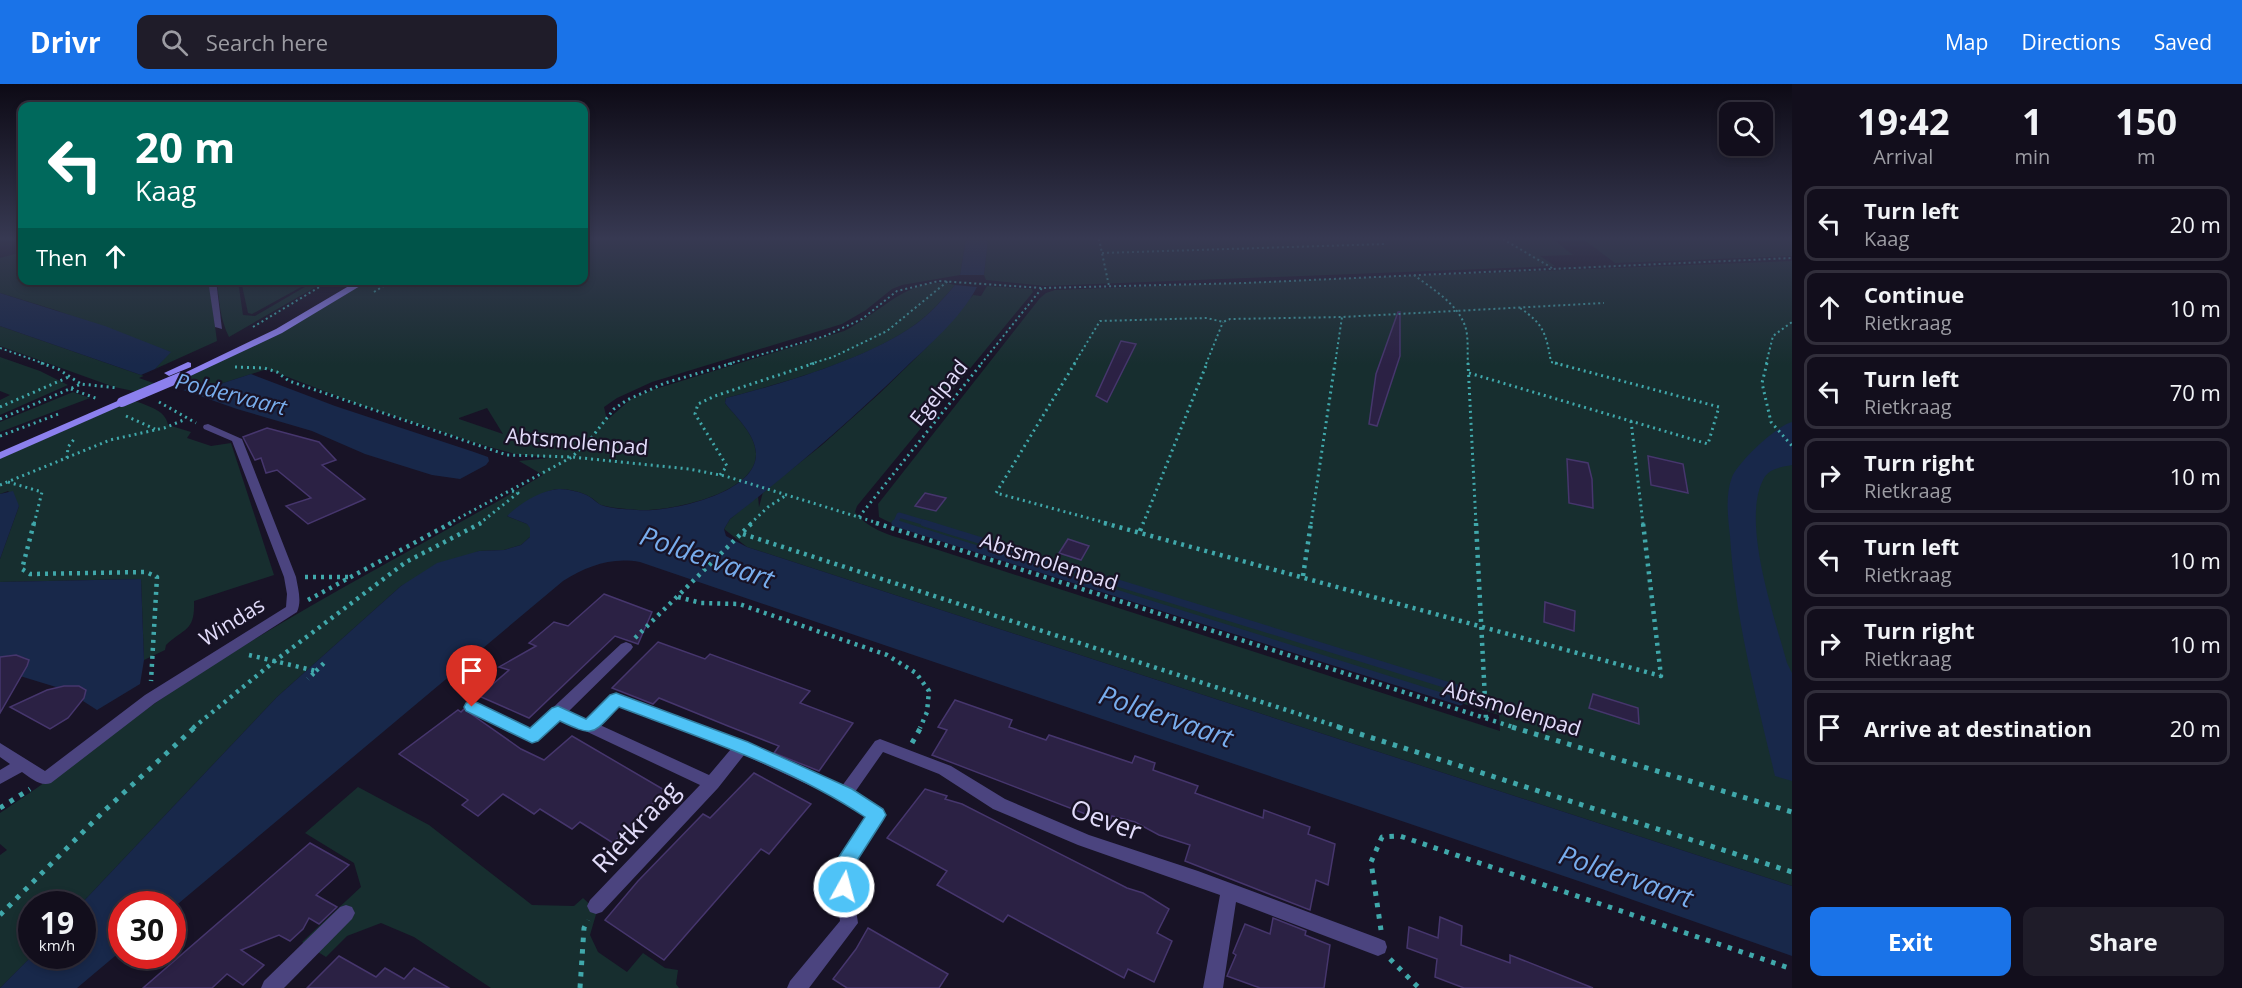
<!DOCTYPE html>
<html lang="en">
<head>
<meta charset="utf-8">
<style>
	body { margin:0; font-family:"Open Sans",sans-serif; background:#1f1c29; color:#f1f3f6; height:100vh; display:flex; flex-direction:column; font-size:22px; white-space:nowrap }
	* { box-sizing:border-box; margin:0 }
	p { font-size:20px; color:#9c9ca3 }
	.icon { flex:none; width:33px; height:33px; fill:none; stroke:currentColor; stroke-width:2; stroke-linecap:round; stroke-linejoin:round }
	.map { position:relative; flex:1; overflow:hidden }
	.side { display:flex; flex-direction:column; background:#120e1c; width:450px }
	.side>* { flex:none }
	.guide { position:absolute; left:18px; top:18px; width:570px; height:183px; border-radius:12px; box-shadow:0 3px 9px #0003,0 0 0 2px #312e3b; background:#00695c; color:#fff; overflow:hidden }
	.controls { position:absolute; left:1719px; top:18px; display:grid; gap:12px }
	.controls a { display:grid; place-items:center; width:54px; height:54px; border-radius:12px; background:#120e1c; box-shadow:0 3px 9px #0003,0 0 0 2px #312e3b; font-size:30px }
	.speed { position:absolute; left:18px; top:807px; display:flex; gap:12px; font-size:30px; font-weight:700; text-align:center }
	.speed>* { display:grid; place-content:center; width:78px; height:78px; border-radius:50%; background:#120e1c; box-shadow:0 3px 9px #0003,0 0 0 2px #312e3b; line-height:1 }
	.speed small { font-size:15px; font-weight:400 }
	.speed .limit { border:9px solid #d22; background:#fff; color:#111 }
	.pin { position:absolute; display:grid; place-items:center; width:51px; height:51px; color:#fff; margin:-62px -26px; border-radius:50% 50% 50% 0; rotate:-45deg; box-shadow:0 0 6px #0007 }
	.pin .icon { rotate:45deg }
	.me { position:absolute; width:66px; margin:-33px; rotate:7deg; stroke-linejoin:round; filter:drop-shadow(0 0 4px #0008) }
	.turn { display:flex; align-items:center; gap:21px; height:126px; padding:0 18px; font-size:27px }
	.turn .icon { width:78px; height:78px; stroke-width:2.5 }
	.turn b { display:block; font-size:42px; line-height:51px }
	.then { display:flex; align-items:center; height:57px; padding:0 18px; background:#0003; gap:12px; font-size:22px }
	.eta { display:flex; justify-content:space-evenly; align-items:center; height:102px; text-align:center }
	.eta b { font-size:36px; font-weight:700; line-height:42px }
	.button { display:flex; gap:12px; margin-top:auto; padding:12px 18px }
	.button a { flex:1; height:69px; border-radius:12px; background:#1a73e8; color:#fff; font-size:24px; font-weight:700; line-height:69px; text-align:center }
	.button a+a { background:#1f1c29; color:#f1f3f6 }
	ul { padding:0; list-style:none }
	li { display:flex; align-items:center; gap:18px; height:75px; margin:0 12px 9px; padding:0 6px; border:3px solid #312e3b; border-radius:12px }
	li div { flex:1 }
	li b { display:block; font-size:22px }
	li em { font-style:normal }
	header { display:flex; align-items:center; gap:36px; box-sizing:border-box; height:84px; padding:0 30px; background:#1a73e8; color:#fff }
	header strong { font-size:28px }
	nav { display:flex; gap:33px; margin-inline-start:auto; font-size:21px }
	.search { width:420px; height:54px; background:#1f1c29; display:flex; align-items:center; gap:15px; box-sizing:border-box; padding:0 21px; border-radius:12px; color:#9c9ca3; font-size:22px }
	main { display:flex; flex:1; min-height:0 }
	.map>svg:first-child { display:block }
</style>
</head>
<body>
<header>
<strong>Drivr</strong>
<div class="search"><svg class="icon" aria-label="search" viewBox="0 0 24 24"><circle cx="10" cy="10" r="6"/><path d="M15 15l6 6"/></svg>Search here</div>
<nav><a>Map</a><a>Directions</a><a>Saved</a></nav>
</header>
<main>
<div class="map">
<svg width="1792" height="904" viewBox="0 0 1792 904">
	<rect width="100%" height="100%" fill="#181326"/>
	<g fill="#172e2f" fill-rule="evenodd">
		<path d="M584 155H966L960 191 902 201 892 205 866 226 842 240 652 298 617 314 604 323 607 336 631 315 652 306 844 247C880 230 911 189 955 201 943 215 931 229 916 240 869 275 783 299 726 314L725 319C736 333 755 350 756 369 758 410 668 428 638 426 627 425 612 424 601 421 597 419 594 415 590 413 583 408 568 405 560 405 542 405 522 423 507 432L527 440 531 444 530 453 521 461 504 466 479 467 401 502 277 613 81 820H32V872L0 904V771L7 766 0 760V729C73 681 141 625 216 579 322 512 434 455 543 391L519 377 549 374 516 370 482 361 355 319 267 285 217 301 203 303 176 294 271 250 367 197 584 196ZM487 324 503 350 459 335V334Z"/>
		<polygon points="988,155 1553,155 1573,171 1540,172 1555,182 1045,202 986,196 984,191"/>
		<polygon points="1583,155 1792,155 1792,172 1615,179"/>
		<polygon points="22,168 22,196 209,197 217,257 155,285 170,268 55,226 0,209 0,174"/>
		<path d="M1792 177V802L747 463 724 445 730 435 758 412 759 423 763 408 822 361 880 309 926 264 973 211 981 212 987 202 1032 205 1033 208 857 422 855 428C870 449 902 454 926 462L1500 647 1499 631 889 438 879 433 878 420 1040 214 1046 209 1055 206Z"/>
		<path d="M217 197H238L243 231 255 232 315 197H326L229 253C220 235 219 216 217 197Z"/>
		<polygon points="241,197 312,197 252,230 248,229"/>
		<polygon points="0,242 164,299 143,309 114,303 0,262"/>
		<polygon points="0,273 40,287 68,301 0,331 0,316 10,311 0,307"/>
		<polygon points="73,308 90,314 0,348 0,338"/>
		<path d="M130 315C144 321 166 325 168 341L191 348 187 354 211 362 231 359 274 491 194 517C195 548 185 543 166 561L165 566 144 576 141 495 0 498V475L19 422 8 407 0 410V372Z"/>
		<polygon points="358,703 429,741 532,821 574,822 583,814 597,827 590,851 598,868 627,888 643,869 665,884 678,886 676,900 679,904 491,904 414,853 381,839 347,852 326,873 302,858 361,803 354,779 305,749"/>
	</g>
	<g fill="#18284a">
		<polygon points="966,155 988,155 984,191 960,191"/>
		<path d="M955 201 977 203C960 235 930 260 904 285 849 338 791 388 730 435L724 445 726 452 747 463 1792 802V872L1602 805 640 478C610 473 588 482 563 497L173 824 172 820H122L121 867 77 904H0L32 872H82L81 820 277 613 401 502 437 479 479 467 504 466 521 461 530 453V444L527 440 507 432C519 420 541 406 559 405 567 405 583 408 590 413 593 415 597 419 601 421 611 425 626 425 637 426 668 429 758 410 756 369 755 350 736 333 725 319L726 314C782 300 869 274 916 240 931 229 943 215 955 201Z"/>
		<polygon points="0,209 105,242 171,268 155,285 141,291 0,242"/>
		<polygon points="251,290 335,322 474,368 488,373 489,377 486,381 460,395 432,391 365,370 312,347 237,325 146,293 176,294 203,303 217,301"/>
		<path d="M1792 338V381C1782 383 1770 384 1764 394 1740 437 1775 534 1787 579L1792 589V697L1775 692C1756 612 1735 534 1730 452 1728 433 1725 412 1732 393 1739 377 1776 342 1792 338Z"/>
		<polygon points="13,407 19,422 0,475 0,410"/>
		<polygon points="141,495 144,576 140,600 97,626 83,617 85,607 78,602 56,603 20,592 27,582 26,574 16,571 0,573 0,498"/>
	</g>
	<polygon fill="#181326" points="162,284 177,291 200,299 179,308 139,294"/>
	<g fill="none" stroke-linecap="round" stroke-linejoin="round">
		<polyline stroke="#18284a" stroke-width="5" points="895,440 899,431 929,440"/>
		<polyline stroke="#18284a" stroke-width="7" points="895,439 1460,618 1460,605 924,439"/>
	</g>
	<g fill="#2b2144" stroke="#46366d" stroke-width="1.5">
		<polygon points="1398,228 1400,228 1400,272 1377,342 1369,340 1376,290"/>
		<polygon points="1121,257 1136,260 1107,318 1096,312"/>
		<polygon points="267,344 319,358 336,376 322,381 365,415 308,440 286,422 311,414 277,386 266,389 261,374 255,376 243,353"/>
		<polygon points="1648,372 1683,380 1688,409 1651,401"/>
		<polygon points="1567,375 1588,379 1592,395 1593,424 1569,419"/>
		<polygon points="925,409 946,414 936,427 915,422"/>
		<polygon points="1068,455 1089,462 1081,476 1059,469"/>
		<polygon points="604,510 652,528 638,560 615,552 529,634 479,612 509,586 499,583 536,562 529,559 554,538 568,542"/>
		<polygon points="1545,518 1575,527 1574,547 1544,538"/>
		<polygon points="658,558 705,575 710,570 810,607 800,619 853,639 819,687 774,669 779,662 728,642 659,614 653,620 612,604"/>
		<polygon points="16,571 29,576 27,582 0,629 0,573"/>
		<polygon points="64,602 79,602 86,606 84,614 68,634 50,645 10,623 47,606"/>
		<polygon points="1593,610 1638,624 1639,640 1589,624"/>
		<polygon points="955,616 1012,636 1009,643 1046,656 1049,651 1132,679 1135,672 1155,679 1153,686 1198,702 1195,709 1263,734 1264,726 1310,743 1308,750 1335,760 1328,801 1316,796 1310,826 1185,777 1190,761 1159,751 1135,738 1112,732 1109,739 932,671 947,646 938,643"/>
		<polygon points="464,625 521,665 544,676 572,652 666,707 613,759 580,738 572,745 540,725 534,730 503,710 478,732 462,721 468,716 399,670 458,626 461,628"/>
		<polygon points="754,689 811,720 769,770 761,765 664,876 605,836 638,797 703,730 710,734"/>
		<polygon points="925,705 947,712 945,715 962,720 1127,804 1143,809 1169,825 1157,849 1172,857 1154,898 1128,885 1124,894 1008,831 1003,838 937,801 947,787 887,754"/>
		<polygon points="310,759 349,781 316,811 337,823 319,840 309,834 303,845 290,857 279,851 241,866 264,881 243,901 227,890 212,904 143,904"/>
		<polygon points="1440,833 1462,842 1461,861 1510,879 1510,871 1593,904 1464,904 1435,893 1437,875 1407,864 1409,843 1438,854"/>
		<polygon points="1273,834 1306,847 1305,851 1330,861 1324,904 1260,904 1227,892 1236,871 1233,869 1245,840 1270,850"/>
		<polygon points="868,844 948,890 939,904 847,904 833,895 856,865"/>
		<polygon points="339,872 376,893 385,884 404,895 414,884 449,904 307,904"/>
	</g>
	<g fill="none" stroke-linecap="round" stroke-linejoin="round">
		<g stroke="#40a8ab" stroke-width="2" stroke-dasharray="2 3" stroke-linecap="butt">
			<polyline points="584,155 587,155"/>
			<polyline points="1099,155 1109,202"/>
			<polyline points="1503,155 1552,184"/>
			<polyline points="1102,169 1385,160"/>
			<path d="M1414 191C1431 204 1458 220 1465 242 1469 253 1467 269 1468 280"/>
			<polyline points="374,208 393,196"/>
			<path d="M1520 224C1544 240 1546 250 1551 278L1560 280"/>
			<polyline points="253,243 331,196"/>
			<polyline points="0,264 45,280"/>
			<polyline points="728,280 825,252 862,235 897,207 939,197 1042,204 1245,199 1792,174"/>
			<polyline points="810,280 833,273 887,247 948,197"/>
			<polyline points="981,280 1042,204"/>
			<polyline points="1074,280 1100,237 1207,234 1223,238 1230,235 1342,233 1604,219"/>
			<polyline points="1206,280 1223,238"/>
			<polyline points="1335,280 1342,233"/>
			<polyline points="1766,280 1773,252 1792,238"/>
		</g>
		<g stroke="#40a8ab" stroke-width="3" stroke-dasharray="2 4" stroke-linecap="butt">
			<polyline points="41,279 58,285 81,300"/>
			<polyline points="1075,279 996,409 1110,440"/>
			<polyline points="1468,279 1476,440"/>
			<polyline points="1767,279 1762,299 1771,338 1792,362"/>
			<polyline points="235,283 264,284 277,288 289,297 507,371 572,373 689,385 725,392 881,440"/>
			<polyline points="1469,289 1708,360 1719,323 1555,279"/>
			<polyline points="71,305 98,315"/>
			<polyline points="159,318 196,339"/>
			<polyline points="0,323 71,292"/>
			<polyline points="126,332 155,345"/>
			<polyline points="0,335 81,300 118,304"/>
			<polyline points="1631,337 1643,440"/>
			<polyline points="0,352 61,329"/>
			<polyline points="67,374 68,363 75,354"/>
			<polyline points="720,391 727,382 695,330 698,320 715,312 815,279"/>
			<polyline points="8,398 42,408 34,440"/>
			<polyline points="0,401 110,356 164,344 186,335"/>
			<polyline points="859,433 982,279"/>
			<polyline points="448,440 572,373 592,353 614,325 627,316 665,299 733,279"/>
			<polyline points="479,440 518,409 512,407"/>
			<polyline points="750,440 768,423 785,412"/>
			<polyline points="1143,440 1207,279"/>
			<polyline points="1311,440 1335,279"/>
		</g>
		<g stroke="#40a8ab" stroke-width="4.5" stroke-dasharray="3 5" stroke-linecap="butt">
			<polyline points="34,439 22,485 30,490 146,488 157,493 151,597"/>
			<polyline points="876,439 1516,644"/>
			<polyline points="1104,439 1661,592 1643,439"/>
			<polyline points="1476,439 1486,635"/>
			<polyline points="1140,447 1143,439"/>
			<polyline points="743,450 1342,644"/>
			<polyline points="1303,492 1311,439"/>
			<polyline points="305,493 352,493"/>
			<polyline points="678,513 701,519 739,520 887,571 916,589 929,607 927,628 920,644"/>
			<polyline points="308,516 451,439"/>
			<polyline points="635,554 752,439"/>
			<polyline points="249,571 316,587 308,595"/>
			<polyline points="316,587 324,579"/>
			<polyline points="193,644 276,576 406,478 481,439"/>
		</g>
		<g stroke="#40a8ab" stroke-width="5" stroke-dasharray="4.5 7" stroke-linecap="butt">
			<polyline points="1338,643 1792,788"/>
			<polyline points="1512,643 1792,728"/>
			<polyline points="912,659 921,643"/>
			<polyline points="0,724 30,705"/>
			<polyline points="0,831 104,727 195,643"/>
			<polyline points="1381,846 1371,778 1382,753 1400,752 1792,885"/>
			<polyline points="1390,875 1419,904"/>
			<polyline points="580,904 584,844 588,836"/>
		</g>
		<g fill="#4b447f" fill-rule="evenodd">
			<polygon points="208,196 216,196 222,245 215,243"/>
			<path d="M208 340 242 355 296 493C298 505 302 517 297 528L155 619 51 699C40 703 31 694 22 688L0 700V686L10 680 0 673V659L45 687 145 611 286 523 287 510 284 493 232 357 204 345 203 343 204 341Z"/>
			<path d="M626 558 631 560 633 563 631 566 569 627 587 636 611 611 616 610 747 659 842 702 875 657 880 655 951 682 1005 715 1089 751 1198 787 1378 854 1385 857 1387 863 1385 869 1378 872 1236 818 1223 904H1203L1220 811 1078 761 993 725 939 690 883 668 855 708 883 726 885 731 850 786 858 839 809 904H787L790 897 840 837 832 785 867 733 839 715 744 671 718 704 602 828 596 830 590 828 587 822 590 816 700 701 560 635 537 657 532 659 467 627 465 623 467 619 472 618 477 619 530 645 621 560ZM618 622 731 665 709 691 600 641Z"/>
			<polygon points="346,821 352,823 355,829 352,835 284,904 261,904 264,897 340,823"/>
		</g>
		<g fill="#8c80ee" fill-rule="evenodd">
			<polygon points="359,196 370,196 282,249 184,295 181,296 176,293 276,245"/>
			<polygon points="188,278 191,279 191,283 169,292 164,289"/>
			<polygon points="122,315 127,318 125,320 0,375 0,368"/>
		</g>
		<polyline stroke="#8c80ee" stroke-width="10" points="122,318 181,293"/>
	</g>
	<linearGradient id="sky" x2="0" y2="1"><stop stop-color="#0d0a15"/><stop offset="0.55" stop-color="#373952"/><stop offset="1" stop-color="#373952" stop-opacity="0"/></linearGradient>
	<rect width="1792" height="281" fill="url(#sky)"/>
	<path fill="#4fc3f7" stroke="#337fa1" stroke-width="1.5" d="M616 609 748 658 852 705 883 725 886 731 883 736 851 786 854 803 851 809 844 812 837 809 831 785 865 733C792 684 701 654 619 623 592 650 596 654 560 637L538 657 532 659 466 627 464 623 466 619 472 617 478 619 530 644 552 624 558 622 586 635 610 611Z"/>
	<g text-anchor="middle" stroke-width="4.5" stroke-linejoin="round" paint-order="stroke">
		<g font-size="21" fill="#e2dcfa" stroke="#181326">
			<text transform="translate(939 309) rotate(-51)" y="7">Egelpad</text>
			<text transform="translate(577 358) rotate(5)" y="7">Abtsmolenpad</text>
			<text transform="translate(1049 478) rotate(18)" y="7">Abtsmolenpad</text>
			<text transform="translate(232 538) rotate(-32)" y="7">Windas</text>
			<text transform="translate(1512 625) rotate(17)" y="7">Abtsmolenpad</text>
		</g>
		<g font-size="22" font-style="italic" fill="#78aded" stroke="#181326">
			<text transform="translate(231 310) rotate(14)" y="8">Poldervaart</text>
		</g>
		<g font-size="26" fill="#e2dcfa" stroke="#181326">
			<text transform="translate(1106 736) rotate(20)" y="9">Oever</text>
			<text transform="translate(636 743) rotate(-47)" y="9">Rietkraag</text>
		</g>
		<g font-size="27" font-style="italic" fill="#78aded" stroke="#181326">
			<text transform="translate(707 474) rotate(19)" y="9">Poldervaart</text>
			<text transform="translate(1166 633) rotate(19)" y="9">Poldervaart</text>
			<text transform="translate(1626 793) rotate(19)" y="9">Poldervaart</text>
		</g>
	</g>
</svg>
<div class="controls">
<a><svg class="icon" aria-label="search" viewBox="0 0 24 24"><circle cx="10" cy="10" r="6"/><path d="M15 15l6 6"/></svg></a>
</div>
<div class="speed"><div>19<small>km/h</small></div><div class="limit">30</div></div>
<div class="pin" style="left:472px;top:623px;background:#d93025"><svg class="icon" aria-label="arrive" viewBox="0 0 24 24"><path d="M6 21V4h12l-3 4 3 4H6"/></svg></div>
<svg class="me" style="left:844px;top:803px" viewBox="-20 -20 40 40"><circle r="17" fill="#4fc3f7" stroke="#fff" stroke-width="3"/><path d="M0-11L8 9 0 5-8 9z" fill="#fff"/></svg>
<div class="guide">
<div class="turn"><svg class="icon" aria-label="left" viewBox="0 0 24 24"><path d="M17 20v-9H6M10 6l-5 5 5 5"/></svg><div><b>20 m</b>Kaag</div></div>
<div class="then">Then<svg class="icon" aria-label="ahead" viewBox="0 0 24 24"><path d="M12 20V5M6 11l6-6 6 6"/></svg></div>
</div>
</div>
<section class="side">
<div class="eta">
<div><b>19:42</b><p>Arrival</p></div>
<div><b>1</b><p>min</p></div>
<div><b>150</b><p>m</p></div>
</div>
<ul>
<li><svg class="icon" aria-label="left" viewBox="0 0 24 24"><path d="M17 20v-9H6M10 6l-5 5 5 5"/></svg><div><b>Turn left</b><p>Kaag</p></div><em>20 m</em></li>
<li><svg class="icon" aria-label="ahead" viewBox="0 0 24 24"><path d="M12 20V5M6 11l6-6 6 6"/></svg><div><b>Continue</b><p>Rietkraag</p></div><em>10 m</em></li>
<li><svg class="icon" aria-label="left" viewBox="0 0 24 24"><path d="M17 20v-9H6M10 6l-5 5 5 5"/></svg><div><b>Turn left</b><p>Rietkraag</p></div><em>70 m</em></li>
<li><svg class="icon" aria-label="right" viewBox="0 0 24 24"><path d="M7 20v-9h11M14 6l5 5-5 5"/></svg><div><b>Turn right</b><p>Rietkraag</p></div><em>10 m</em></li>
<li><svg class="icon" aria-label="left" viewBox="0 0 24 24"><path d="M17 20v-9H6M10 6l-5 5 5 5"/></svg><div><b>Turn left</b><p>Rietkraag</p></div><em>10 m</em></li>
<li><svg class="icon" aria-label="right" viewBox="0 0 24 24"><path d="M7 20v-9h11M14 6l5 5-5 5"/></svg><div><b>Turn right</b><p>Rietkraag</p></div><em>10 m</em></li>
<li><svg class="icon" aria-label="arrive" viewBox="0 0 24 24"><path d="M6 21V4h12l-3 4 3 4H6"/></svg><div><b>Arrive at destination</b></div><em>20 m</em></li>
</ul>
<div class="button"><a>Exit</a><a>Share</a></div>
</section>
</main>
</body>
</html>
